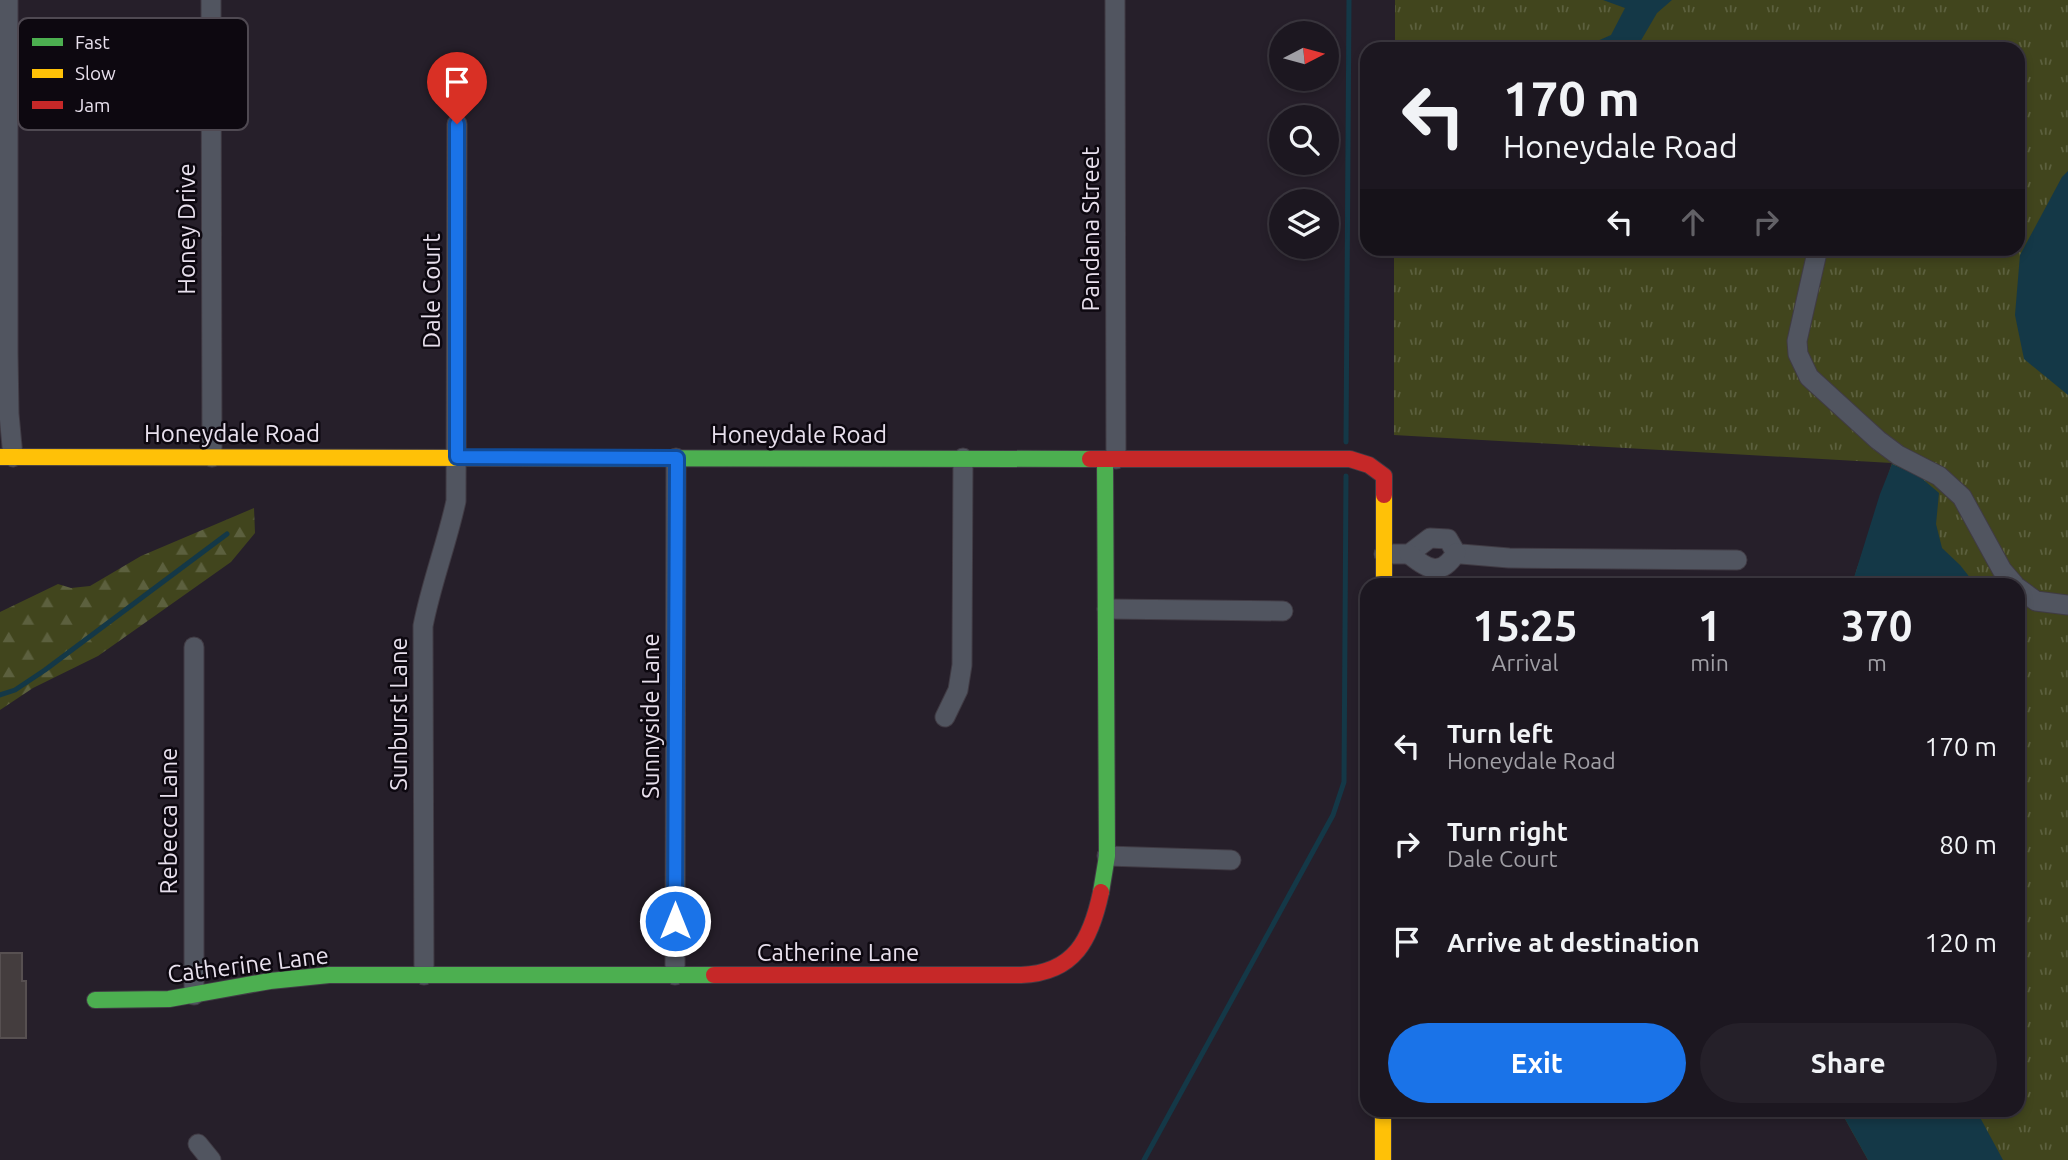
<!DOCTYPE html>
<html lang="en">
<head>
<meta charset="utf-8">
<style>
	body { margin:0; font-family:Ubuntu,sans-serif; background:#252029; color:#f1f3f6; height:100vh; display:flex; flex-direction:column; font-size:26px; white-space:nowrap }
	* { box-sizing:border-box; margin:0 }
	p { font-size:23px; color:#a09fa5 }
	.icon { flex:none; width:38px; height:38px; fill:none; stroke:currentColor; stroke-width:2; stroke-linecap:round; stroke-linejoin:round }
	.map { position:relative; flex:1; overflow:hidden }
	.drawer { position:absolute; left:1360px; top:578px; width:665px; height:539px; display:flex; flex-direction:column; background:#1c1720; border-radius:21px; box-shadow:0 4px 10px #0003,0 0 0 2px #3a363e }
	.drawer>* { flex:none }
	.hud { position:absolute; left:1360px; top:42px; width:665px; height:214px; border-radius:21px; box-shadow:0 4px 10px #0003,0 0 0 2px #3a363e; background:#1c1720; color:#f1f3f6; overflow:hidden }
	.needle { width:46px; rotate:84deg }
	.buttons { position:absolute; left:1269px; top:21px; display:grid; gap:14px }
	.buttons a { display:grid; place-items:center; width:70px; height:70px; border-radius:50%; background:#1c1720; box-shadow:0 4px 10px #0003,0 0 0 2px #3a363e; font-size:35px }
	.pin { position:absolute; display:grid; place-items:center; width:60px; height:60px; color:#fff; margin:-72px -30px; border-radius:50% 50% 50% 0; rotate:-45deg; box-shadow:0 0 7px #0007 }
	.pin .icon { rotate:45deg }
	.me { position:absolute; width:77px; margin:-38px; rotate:0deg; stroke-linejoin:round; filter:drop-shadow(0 0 5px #0008) }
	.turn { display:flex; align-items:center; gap:24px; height:147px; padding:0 28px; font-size:32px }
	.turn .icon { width:91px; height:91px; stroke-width:2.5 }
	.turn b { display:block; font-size:49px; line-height:60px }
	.lanes { display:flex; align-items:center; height:66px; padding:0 28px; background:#0003; justify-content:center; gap:35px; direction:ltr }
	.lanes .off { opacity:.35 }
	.eta { display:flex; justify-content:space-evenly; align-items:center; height:119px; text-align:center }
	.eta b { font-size:42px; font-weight:700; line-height:49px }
	.button { display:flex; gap:14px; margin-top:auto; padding:14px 28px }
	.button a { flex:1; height:80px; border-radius:42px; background:#1a73e8; color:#fff; font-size:28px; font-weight:700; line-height:80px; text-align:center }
	.button a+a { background:#252029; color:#f1f3f6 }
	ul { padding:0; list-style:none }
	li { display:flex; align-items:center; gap:21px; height:98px; padding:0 28px }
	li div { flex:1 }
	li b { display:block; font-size:26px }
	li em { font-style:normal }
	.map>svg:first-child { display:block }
</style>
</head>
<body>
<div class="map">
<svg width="2068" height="1160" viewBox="0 0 2068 1160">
	<defs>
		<pattern id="grass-tufts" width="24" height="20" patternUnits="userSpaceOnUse" patternTransform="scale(1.75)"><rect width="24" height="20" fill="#41451d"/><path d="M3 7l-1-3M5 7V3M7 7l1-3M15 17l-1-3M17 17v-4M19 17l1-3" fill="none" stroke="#5c603e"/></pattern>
		<pattern id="forest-firs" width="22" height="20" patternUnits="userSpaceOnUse" patternTransform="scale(1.75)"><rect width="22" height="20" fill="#41451d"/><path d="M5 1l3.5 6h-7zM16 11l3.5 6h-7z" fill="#5c603e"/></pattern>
	</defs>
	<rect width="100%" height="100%" fill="#261f2a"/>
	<polygon fill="url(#grass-tufts)" points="1395,0 2068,0 2068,1160 1868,1160 1840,1110 2018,1110 2018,584 1852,584 1892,463 1394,435 1394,249 2018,248 2018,49 1395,49"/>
	<polygon fill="url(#forest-firs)" points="254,508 255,533 231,562 98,656 33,688 0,710 0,612 58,584 71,588 90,586 141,556"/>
	<g fill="#143847">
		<polygon points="1603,0 1672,0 1657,13 1636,49 1579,49 1611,35 1625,8"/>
		<polygon points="2068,171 2068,395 2024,359 2015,315 2020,255 2062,177"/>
		<polygon points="1892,464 1919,476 1939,493 1936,524 1942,548 1960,565 1975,584 1852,584 1880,494"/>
		<polygon points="1840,1110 1976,1110 2003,1160 1868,1160"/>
	</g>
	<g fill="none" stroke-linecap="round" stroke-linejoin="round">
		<g stroke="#143847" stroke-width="5">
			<polyline points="1346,442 1349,0"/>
			<polyline points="0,695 15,690 45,670 227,534"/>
			<polyline points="1144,1160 1333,815 1344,782 1346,476"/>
		</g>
	</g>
	<polygon fill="#443d3e" stroke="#575051" stroke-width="2" points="0,953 22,953 22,981 26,981 26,1038 0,1038"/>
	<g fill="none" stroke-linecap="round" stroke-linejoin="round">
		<defs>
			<g id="street">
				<polyline points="8,0 8,353 9,414 13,457"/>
				<polyline points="211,0 212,457"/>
				<polyline points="1115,0 1116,459"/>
				<polyline points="1818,248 1797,341 1798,354 1809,377 1878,440 1898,455 1939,476 1962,497 2002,570 2014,584"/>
				<polyline points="1384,554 1409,554 1430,538 1448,539 1456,553 1461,554 1509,558 1737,560"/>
				<path d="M1409 554C1428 570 1441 577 1456 553"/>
				<polyline points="2018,588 2036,601 2068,605"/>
				<polyline points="1107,609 1283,611"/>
				<polyline points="194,647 194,995"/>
				<polyline points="945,717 958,690 962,665 963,458"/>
				<polyline points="1107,856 1231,860"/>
				<path d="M424 975 423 626C431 584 447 543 456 501L457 124"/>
				<polyline points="675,975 676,458"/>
				<polyline points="198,1144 211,1160"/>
			</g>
			<g id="fast">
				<polyline points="509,458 1090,459"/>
				<polyline points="1101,892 1107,856 1105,459"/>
				<polyline points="95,1000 169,999 270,981 329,975 714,975"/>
			</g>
			<g id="slow">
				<polyline points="0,457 509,458"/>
				<polyline points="1384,495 1384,584"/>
				<polyline points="1383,1110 1383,1160"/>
			</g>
			<g id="jam">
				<polyline points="1090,459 1350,459 1369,465 1384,476 1384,495"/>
				<path d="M714 975H1021C1075 973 1091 939 1101 892"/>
			</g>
		</defs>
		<use href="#street" stroke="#403b44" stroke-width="21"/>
		<use href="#fast" stroke="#403b44" stroke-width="18"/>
		<use href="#slow" stroke="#403b44" stroke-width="18"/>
		<use href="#jam" stroke="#403b44" stroke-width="18"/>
		<use href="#street" stroke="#515560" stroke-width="19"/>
		<use href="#fast" stroke="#4caf50" stroke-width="16"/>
		<use href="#slow" stroke="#ffc107" stroke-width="16"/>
		<use href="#jam" stroke="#c62828" stroke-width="16"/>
	</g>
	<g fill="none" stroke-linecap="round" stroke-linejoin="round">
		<defs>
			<polyline id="route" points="457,124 457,457 677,458 675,921"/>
		</defs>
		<use href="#route" stroke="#114b97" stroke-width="18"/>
		<use href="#route" stroke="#1a73e8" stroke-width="12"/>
	</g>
	<g text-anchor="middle" stroke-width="5" stroke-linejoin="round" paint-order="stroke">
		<g font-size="24" fill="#e8e0ed" stroke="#0d0810">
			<text transform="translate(187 229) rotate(-90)" y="8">Honey Drive</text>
			<text transform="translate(1091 229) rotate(-90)" y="8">Pandana Street</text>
			<text transform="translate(432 291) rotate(-90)" y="8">Dale Court</text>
			<text x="232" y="442">Honeydale Road</text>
			<text x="799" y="443">Honeydale Road</text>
			<text transform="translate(399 714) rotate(-90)" y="8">Sunburst Lane</text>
			<text transform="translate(651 716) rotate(-90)" y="8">Sunnyside Lane</text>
			<text transform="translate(169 821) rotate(-90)" y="8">Rebecca Lane</text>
			<text x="838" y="961">Catherine Lane</text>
			<text transform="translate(248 965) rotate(-7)" y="8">Catherine Lane</text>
		</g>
	</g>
	<rect x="18" y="18" width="230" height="112" rx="10" fill="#0d0810" stroke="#4f4952" stroke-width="2"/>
	<rect x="32" y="38" width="31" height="8" fill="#4caf50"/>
	<rect x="32" y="69" width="31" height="9" fill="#ffc107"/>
	<rect x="32" y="101" width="31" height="8" fill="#c62828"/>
	<g font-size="19" fill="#e8e0ed">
		<text x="75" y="49">Fast</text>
		<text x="75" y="80">Slow</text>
		<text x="75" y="112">Jam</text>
	</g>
</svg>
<div class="buttons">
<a><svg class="needle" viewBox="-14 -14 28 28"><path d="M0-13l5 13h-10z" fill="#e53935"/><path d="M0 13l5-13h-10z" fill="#a09fa5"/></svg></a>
<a><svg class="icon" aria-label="search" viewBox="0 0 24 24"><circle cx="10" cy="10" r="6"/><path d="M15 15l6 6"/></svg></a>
<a><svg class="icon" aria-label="layers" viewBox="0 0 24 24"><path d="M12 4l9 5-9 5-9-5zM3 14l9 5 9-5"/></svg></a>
</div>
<div class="pin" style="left:457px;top:124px;background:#d93025"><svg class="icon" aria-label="arrive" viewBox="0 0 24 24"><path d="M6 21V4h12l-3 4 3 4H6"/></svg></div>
<svg class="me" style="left:675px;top:921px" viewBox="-20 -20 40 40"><circle r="17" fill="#1a73e8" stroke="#fff" stroke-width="3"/><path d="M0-11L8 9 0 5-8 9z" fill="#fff"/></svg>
<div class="hud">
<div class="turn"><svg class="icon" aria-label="left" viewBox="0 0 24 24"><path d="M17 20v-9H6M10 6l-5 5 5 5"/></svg><div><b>170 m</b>Honeydale Road</div></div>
<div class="lanes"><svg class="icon" aria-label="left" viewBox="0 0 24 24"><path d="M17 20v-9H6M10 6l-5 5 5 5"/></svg><svg class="icon off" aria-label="ahead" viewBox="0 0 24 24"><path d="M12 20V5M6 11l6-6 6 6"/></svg><svg class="icon off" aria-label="right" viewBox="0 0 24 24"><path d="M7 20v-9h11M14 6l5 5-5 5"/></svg></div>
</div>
<section class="drawer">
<div class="eta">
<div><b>15:25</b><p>Arrival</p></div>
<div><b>1</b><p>min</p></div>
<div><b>370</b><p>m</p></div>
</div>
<ul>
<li><svg class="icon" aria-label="left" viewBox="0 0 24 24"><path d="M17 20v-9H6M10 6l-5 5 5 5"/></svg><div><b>Turn left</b><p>Honeydale Road</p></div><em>170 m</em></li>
<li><svg class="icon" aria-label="right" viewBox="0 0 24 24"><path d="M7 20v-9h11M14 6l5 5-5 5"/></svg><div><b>Turn right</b><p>Dale Court</p></div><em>80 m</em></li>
<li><svg class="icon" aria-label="arrive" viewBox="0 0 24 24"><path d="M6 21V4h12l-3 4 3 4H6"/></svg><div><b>Arrive at destination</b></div><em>120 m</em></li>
</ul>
<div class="button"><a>Exit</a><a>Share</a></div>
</section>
</div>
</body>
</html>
